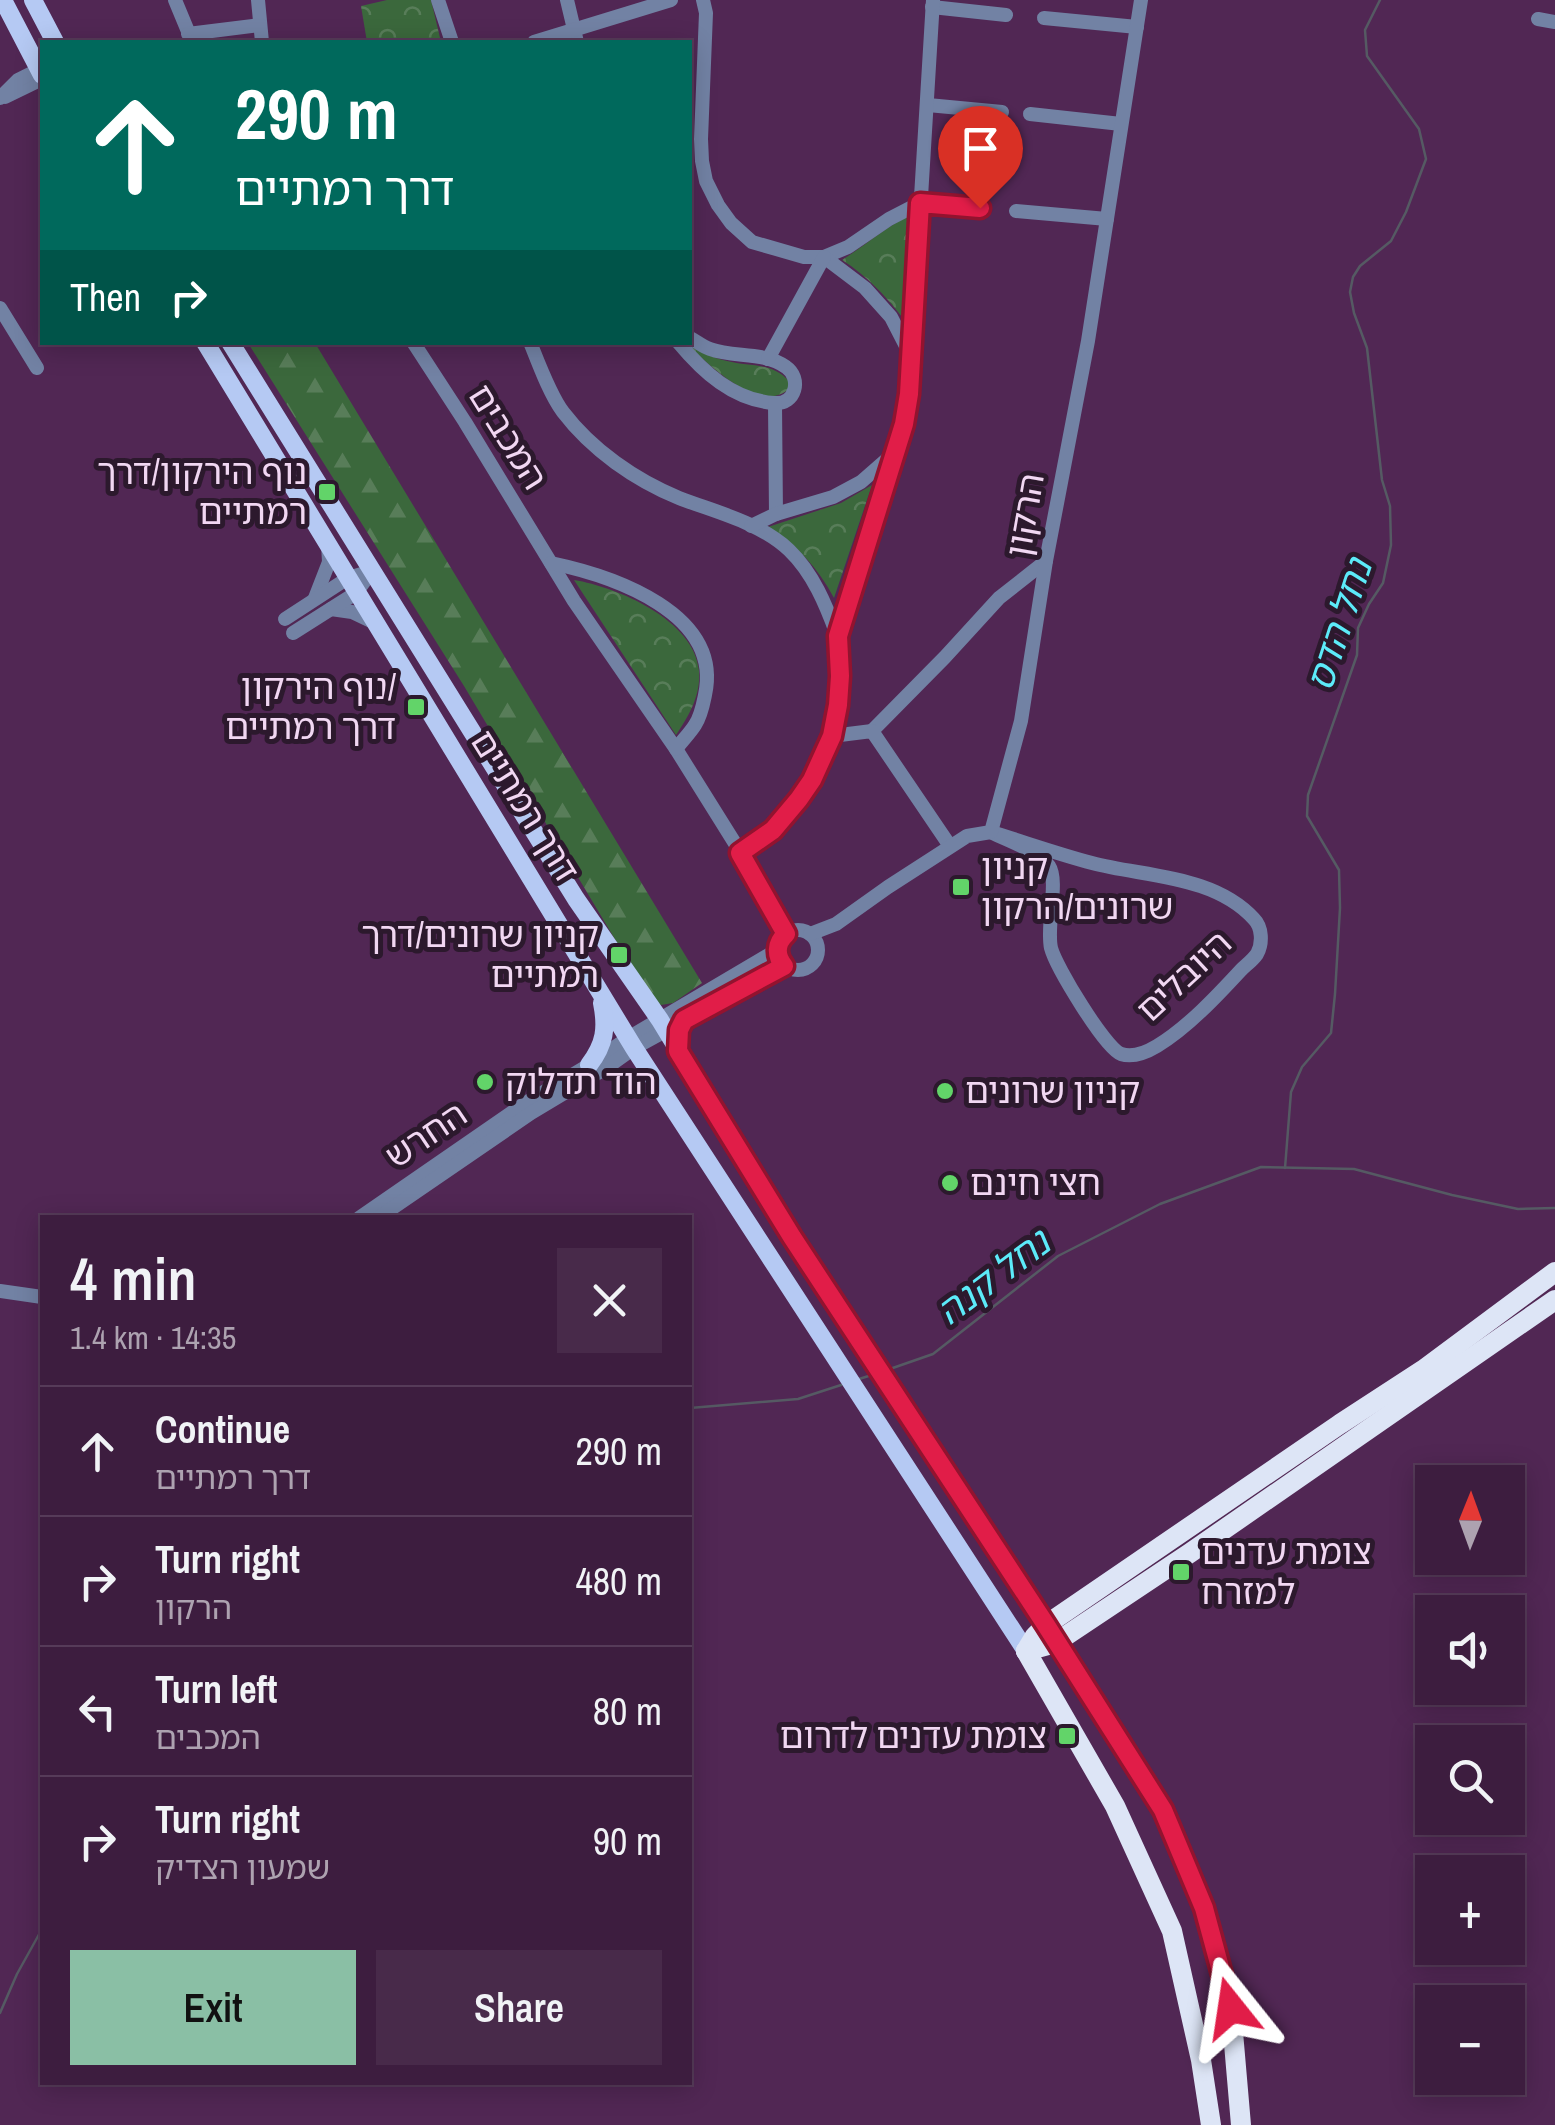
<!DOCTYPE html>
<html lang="en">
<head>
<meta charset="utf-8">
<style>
	body { margin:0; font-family:"Archivo Narrow","Noto Sans Hebrew",sans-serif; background:#482a4a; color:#f1f3f6; height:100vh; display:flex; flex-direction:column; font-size:38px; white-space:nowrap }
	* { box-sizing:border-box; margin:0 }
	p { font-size:32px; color:#ada2b0 }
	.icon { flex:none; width:55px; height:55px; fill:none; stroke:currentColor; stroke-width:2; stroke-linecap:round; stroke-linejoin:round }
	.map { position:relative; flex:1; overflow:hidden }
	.drawer { position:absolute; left:40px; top:1215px; width:652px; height:870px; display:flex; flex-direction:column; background:#3d1d3f; border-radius:0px; box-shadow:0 5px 25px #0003,0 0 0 2px #563b59 }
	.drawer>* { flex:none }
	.hud { position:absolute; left:40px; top:40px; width:652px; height:305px; border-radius:0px; box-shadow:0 5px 25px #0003,0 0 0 2px #563b59; background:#00695c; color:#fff; overflow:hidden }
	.needle { width:65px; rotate:1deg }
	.fabs { position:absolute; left:1415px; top:1465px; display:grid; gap:20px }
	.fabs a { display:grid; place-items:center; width:110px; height:110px; border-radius:0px; background:#3d1d3f; box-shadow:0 5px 25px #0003,0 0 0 2px #563b59; font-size:50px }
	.pin { position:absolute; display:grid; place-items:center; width:85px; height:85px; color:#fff; margin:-102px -42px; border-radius:50% 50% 50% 0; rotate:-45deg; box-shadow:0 0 10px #0007 }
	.pin .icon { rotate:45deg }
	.me { position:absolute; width:110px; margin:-55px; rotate:345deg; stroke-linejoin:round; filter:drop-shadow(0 0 8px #0008) }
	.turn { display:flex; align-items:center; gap:35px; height:210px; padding:0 30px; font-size:45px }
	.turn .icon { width:130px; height:130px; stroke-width:2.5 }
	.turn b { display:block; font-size:70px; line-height:85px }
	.then { display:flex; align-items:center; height:95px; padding:0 30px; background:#0003; gap:20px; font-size:38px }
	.round { display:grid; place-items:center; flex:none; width:105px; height:105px; border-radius:0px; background:#482a4a }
	.headline { display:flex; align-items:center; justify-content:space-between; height:170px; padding:0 30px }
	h1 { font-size:60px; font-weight:600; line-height:75px }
	.action { display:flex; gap:20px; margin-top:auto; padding:20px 30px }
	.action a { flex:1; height:115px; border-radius:0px; background:#8abfa5; color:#111; font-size:40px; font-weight:600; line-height:115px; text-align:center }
	.action a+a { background:#482a4a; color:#f1f3f6 }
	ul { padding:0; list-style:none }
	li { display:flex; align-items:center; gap:30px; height:130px; padding:0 30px; border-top:2px solid #563b59 }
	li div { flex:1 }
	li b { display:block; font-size:38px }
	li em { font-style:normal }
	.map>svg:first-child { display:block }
</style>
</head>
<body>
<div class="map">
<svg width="1555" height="2125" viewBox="0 0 1555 2125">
	<defs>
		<pattern id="forest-firs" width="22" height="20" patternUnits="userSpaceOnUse" patternTransform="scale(2.5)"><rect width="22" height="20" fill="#3b683c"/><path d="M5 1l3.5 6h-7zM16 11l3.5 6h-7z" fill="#587d59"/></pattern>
		<pattern id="park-crowns" width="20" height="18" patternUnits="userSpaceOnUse" patternTransform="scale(2.5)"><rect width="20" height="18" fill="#3b683c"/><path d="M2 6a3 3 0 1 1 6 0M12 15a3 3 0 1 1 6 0" fill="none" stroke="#587d59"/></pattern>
	</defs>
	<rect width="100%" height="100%" fill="#512754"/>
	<polygon fill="url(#forest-firs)" points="248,343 315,343 702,983 673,1003 661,1005 650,998 464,686"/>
	<g fill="url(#park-crowns)">
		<polygon points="387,0 431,0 441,42 367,42 361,6"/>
		<path d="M912 214 902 317C884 294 867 276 842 260 866 245 887 226 912 214Z"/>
		<path d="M688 345C700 352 713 358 727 361 750 367 772 362 789 381V389C760 415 709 365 688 345Z"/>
		<path d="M872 485 834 598C818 568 797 545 768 527L841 503Z"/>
		<path d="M574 580C617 587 695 620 699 671 701 695 689 716 676 735Z"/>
	</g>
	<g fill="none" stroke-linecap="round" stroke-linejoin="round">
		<g stroke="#555a63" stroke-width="2.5">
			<polyline points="1285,1168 1291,1092 1302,1067 1331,1033 1335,994 1340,908 1339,870 1307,816 1308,795 1357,655 1358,628 1369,604 1383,583 1391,545 1390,506 1382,480 1367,348 1354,313 1350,292 1353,277 1360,266 1391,241 1406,212 1426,159 1419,129 1367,56 1365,30 1380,0"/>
			<polyline points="887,1370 933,1354 1058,1256 1160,1204 1261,1167 1354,1169 1452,1195 1518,1209 1555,1208"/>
			<polyline points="859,1379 875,1374"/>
			<polyline points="690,1408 798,1399 841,1385"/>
			<polyline points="0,2013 17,1974 42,1929"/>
		</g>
		<g stroke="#7282a4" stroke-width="14">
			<polyline points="175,0 192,41"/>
			<polyline points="258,0 262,42"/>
			<polyline points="438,0 452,42"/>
			<polyline points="567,0 577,42"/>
			<polyline points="703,0 706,13 701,139 702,161 706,181 718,205 731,223 752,242 804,257 824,257 848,247 889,219 920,203 980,208"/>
			<polyline points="932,7 1006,15"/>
			<polyline points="1044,18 1137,27"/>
			<polyline points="1538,19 1555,22"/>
			<polyline points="188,34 260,25"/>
			<polyline points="534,42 671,0"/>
			<polyline points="5,97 42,79"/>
			<polyline points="0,98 18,80 42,68"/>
			<polyline points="928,105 1002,112"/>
			<polyline points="1030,114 1121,124"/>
			<polyline points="1016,211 1107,219"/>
			<polyline points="824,257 865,288 891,317 909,352"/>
			<polyline points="0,308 37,368"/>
			<polyline points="413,342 465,422 574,601 676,749 741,853 786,934"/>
			<path d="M530 342C538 362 550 395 563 412 592 450 635 480 679 498 715 512 759 522 789 550 813 573 826 605 837 635"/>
			<path d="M678 342C703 372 733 400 774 403 796 405 802 378 786 367 764 351 734 358 710 349 703 347 696 341 690 338"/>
			<polyline points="768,359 824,257"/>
			<polyline points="775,404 776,514"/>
			<polyline points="751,526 776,514 833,497 861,482 893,454"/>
			<path d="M551 563C613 576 723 613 705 695 703 705 701 716 695 725 690 733 682 741 676 749"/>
			<polyline points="315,598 329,562 328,544"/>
			<polyline points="331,609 352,612 373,622"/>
			<polyline points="285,619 348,578 372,571"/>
			<polyline points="293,633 356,593 372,571"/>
			<polyline points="872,731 945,657 999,598 1046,561"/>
			<polyline points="832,736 872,731 950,846"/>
			<path d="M991 832C1024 842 1058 854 1092 863 1145 877 1214 875 1254 919 1262 927 1263 943 1257 954 1253 960 1246 965 1241 970 1217 996 1187 1028 1157 1046 1147 1052 1133 1058 1121 1054 1105 1048 1056 967 1051 948 1046 925 1059 881 1049 866 1037 850 1008 841 991 832Z"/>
			<polyline points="741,853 773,830 799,799 812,780 832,736 839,705 840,676 838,636 903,424 909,394 933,0"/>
			<circle cx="798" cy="950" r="20"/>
			<polyline points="810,934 836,924 888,887 967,836 991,832 1021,721 1046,561 1088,341 1141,0"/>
			<polyline points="359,1218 527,1102 589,1065 628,1038 777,950"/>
			<polyline points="378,1218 531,1113 606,1068 634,1048 784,966"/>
			<polyline points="0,1291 42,1297"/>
		</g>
		<g stroke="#b5c9f3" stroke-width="18">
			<polyline points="3,0 42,75"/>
			<polyline points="33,0 55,42"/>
			<polyline points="205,342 634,1048 1026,1651"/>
			<polyline points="230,342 576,899 660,1020 792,1237 1046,1625"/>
			<polyline points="678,1050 679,1030 684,1020"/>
			<path d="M589 1065C605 1044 607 1028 602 1003"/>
		</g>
		<g stroke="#dde5f6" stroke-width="20">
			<polyline points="1050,1632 1163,1810 1204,1908 1231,2009 1241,2125"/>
			<polyline points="1026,1651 1035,1636 1046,1625 1340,1424 1423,1370 1555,1272"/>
			<polyline points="1026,1651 1055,1643 1190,1553 1555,1300"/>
			<polyline points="1026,1651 1115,1806 1172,1931 1201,2060 1211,2125"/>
		</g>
	</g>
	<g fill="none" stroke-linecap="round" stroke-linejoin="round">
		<defs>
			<path id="route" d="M980 208 920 203 909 394 904 424 838 636 840 676 838 705 832 736 812 780 799 799 773 830 740 853 786 934C776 943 775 955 784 966L684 1020 679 1030 678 1051 792 1237 1046 1625 1163 1810 1204 1908 1231 2008"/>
		</defs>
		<use href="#route" stroke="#92132f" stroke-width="25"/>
		<use href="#route" stroke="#e11d48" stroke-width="18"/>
	</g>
	<g fill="#62d469" stroke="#2c192d" stroke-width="4">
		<rect x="317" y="482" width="20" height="20" rx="5"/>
		<rect x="406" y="697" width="20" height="20" rx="5"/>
		<rect x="951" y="877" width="20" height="20" rx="5"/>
		<rect x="609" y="945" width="20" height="20" rx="5"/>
		<circle cx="485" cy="1082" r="10"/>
		<circle cx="945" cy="1091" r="10"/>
		<circle cx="950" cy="1183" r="10"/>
		<rect x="1171" y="1562" width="20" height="20" rx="5"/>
		<rect x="1057" y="1726" width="20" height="20" rx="5"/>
	</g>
	<g text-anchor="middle" stroke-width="10" stroke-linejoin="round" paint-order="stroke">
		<g font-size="35" fill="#f1d7f2" stroke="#2c192d">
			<text transform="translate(508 437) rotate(58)" y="12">המכבים</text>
			<text transform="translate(1025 515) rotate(-80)" y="12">הרקון</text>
			<text transform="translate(525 806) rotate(58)" y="12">דרך רמתיים</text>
			<text transform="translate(1184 976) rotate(-43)" y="12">היובלים</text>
			<text transform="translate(426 1135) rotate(-34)" y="12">החרש</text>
		</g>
		<g font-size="35" fill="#f1d7f2" stroke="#2c192d" text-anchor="start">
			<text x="307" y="484" text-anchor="end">נוף הירקון/דרך<tspan x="307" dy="40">רמתיים</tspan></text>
			<text x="396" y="699" text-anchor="end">נוף הירקון/<tspan x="396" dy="40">דרך רמתיים</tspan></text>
			<text x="981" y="879">קניון<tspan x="981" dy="40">שרונים/הרקון</tspan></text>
			<text x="599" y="947" text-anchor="end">קניון שרונים/דרך<tspan x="599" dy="40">רמתיים</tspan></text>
			<text x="505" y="1094">הוד תדלוק</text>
			<text x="965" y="1103">קניון שרונים</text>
			<text x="970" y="1195">חצי חינם</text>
			<text x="1201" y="1564">צומת עדנים<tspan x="1201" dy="40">למזרח</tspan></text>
			<text x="1047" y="1748" text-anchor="end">צומת עדנים לדרום</text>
		</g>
		<g font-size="38" font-style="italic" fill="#5cebf9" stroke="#2c192d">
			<text transform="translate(1339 625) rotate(-72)" y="13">נחל הדס</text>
			<text transform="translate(993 1277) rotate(-37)" y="13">נחל קנה</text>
		</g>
	</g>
</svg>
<div class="fabs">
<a><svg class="needle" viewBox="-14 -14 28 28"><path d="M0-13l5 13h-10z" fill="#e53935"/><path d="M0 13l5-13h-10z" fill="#ada2b0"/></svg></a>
<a><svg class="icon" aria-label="sound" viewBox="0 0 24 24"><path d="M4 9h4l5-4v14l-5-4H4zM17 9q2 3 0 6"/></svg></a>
<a><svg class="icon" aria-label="search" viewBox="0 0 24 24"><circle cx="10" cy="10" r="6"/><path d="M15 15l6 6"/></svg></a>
<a>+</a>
<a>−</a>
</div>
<div class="pin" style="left:980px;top:208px;background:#d93025"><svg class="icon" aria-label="arrive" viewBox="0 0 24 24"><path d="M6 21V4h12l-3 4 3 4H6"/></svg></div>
<svg class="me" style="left:1231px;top:2008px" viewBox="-20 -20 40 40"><path d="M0-17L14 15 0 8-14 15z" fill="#e11d48" stroke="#fff" stroke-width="4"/></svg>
<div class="hud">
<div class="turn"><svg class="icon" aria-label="ahead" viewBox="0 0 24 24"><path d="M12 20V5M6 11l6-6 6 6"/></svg><div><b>290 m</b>דרך רמתיים</div></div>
<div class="then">Then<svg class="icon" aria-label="right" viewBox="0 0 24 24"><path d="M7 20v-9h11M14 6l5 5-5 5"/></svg></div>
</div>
<section class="drawer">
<div class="headline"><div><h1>4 min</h1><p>1.4 km · 14:35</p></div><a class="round"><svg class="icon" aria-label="close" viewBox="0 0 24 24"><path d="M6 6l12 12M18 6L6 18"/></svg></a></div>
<ul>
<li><svg class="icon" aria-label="ahead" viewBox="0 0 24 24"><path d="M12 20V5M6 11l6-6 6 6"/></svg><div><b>Continue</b><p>דרך רמתיים</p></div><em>290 m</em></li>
<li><svg class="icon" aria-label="right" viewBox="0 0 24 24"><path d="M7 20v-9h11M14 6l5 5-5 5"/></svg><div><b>Turn right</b><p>הרקון</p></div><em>480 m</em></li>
<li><svg class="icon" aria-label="left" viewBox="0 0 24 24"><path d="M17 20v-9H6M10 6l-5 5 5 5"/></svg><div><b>Turn left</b><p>המכבים</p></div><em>80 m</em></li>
<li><svg class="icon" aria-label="right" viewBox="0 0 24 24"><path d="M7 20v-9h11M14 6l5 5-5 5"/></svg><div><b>Turn right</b><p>שמעון הצדיק</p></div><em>90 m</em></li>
</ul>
<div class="action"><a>Exit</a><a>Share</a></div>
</section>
</div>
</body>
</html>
